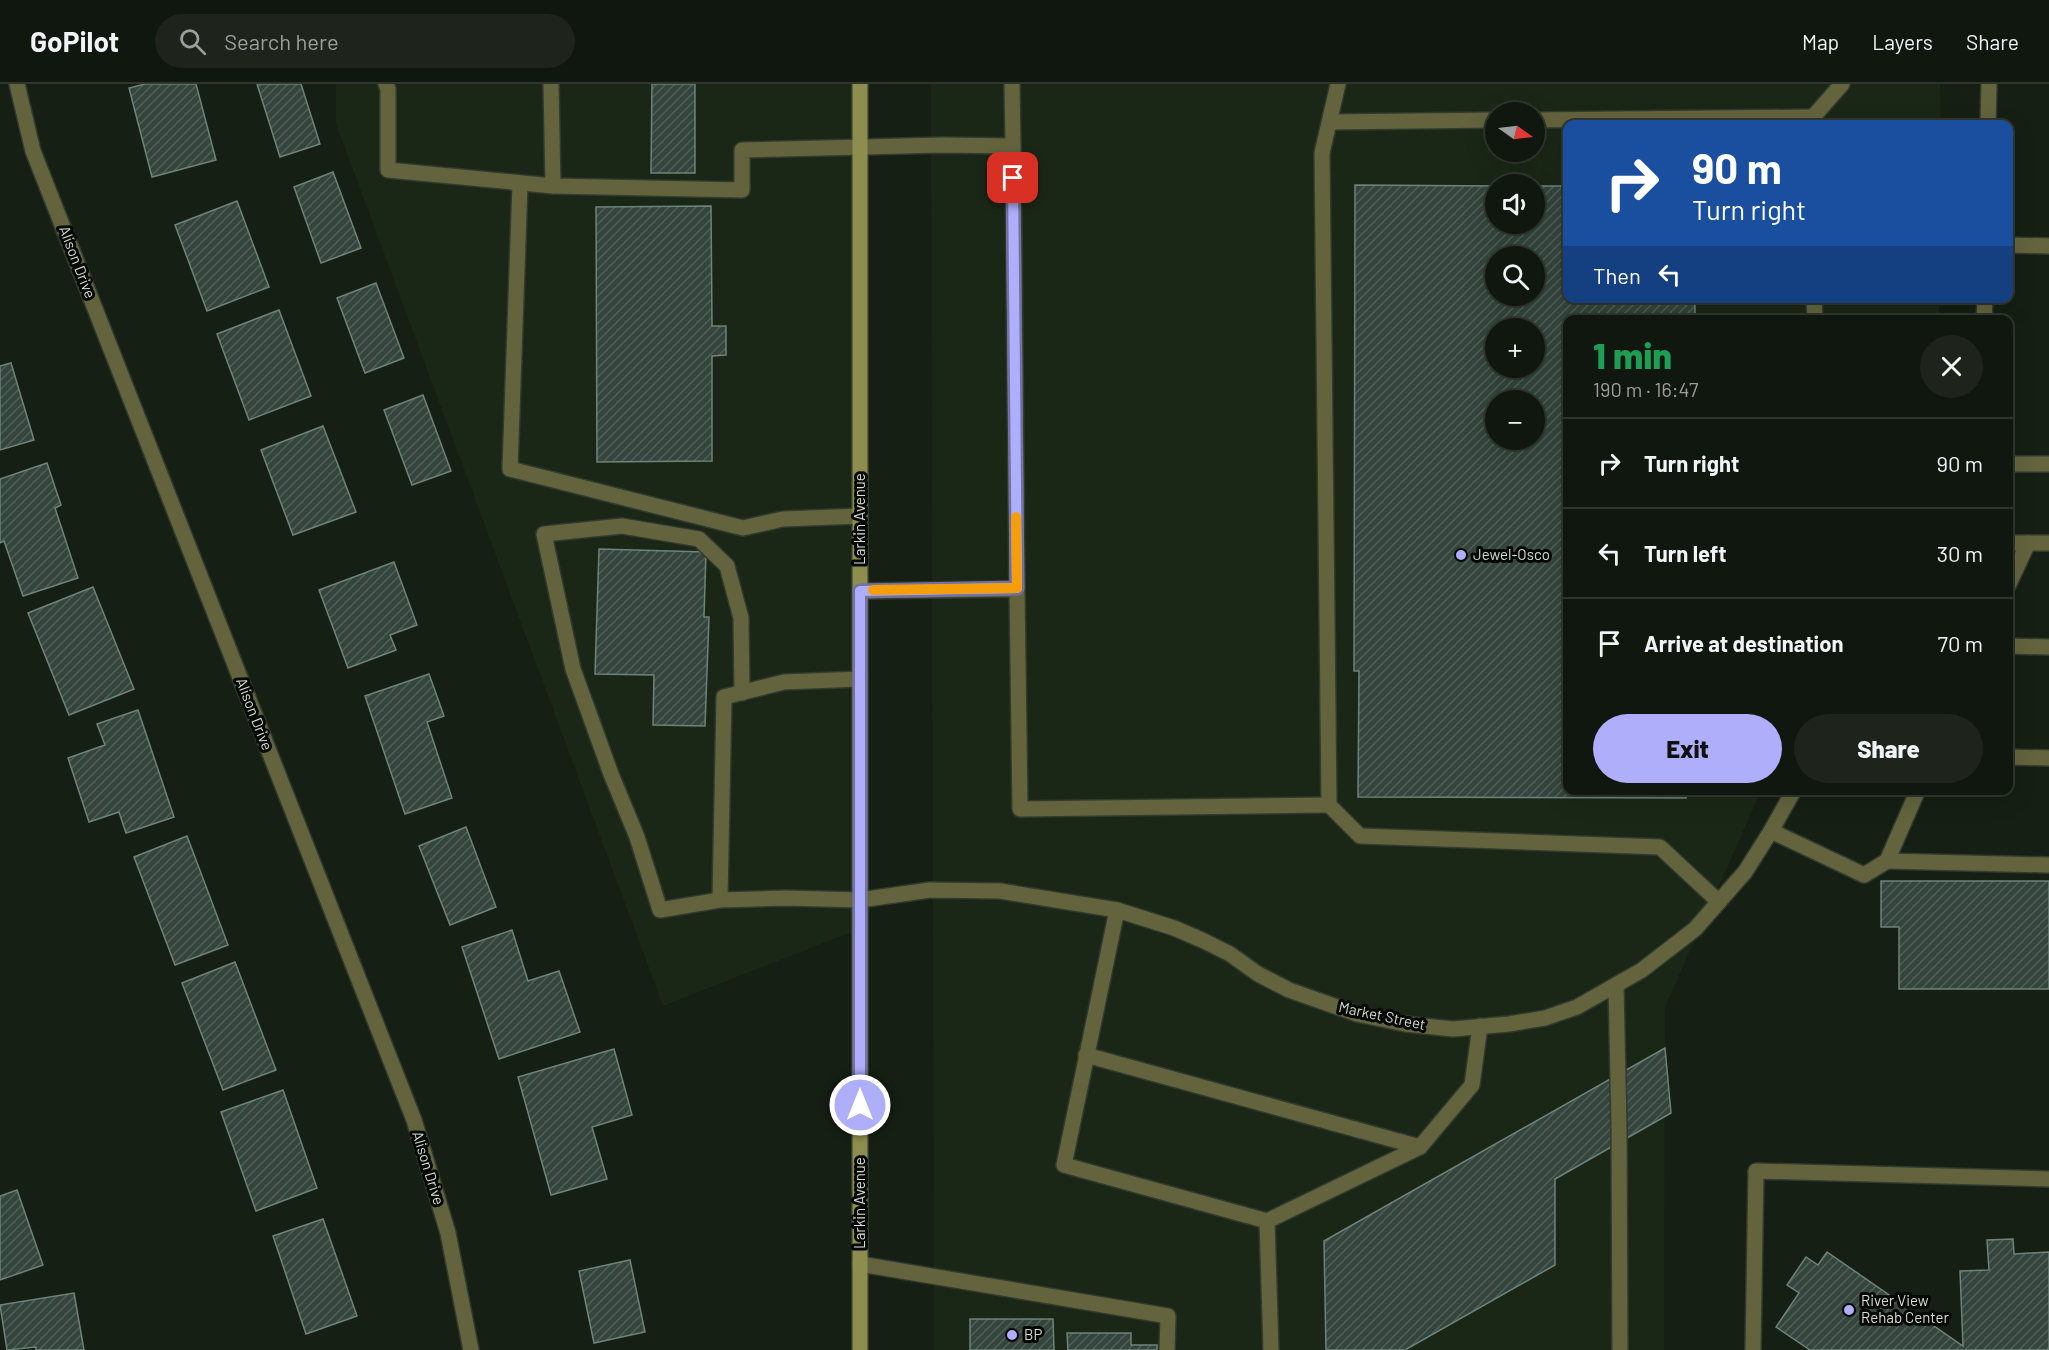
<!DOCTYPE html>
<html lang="en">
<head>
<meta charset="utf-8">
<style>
	body { margin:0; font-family:Barlow,sans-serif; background:#1e241c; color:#f1f3f6; height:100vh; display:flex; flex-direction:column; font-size:22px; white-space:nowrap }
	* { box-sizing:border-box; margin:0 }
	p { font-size:20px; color:#9c9f9e }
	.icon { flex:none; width:33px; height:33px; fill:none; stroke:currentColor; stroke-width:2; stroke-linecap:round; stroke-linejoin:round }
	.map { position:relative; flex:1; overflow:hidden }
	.side { position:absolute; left:1563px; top:231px; width:450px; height:480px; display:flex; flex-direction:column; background:#10170e; border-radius:12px; box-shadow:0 6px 24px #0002,0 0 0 2px #30362e }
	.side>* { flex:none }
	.guide { position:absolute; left:1563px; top:36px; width:450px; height:183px; border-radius:12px; box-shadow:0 6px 24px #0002,0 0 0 2px #30362e; background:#1a4fa0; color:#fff; overflow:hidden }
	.needle { width:39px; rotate:104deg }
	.tools { position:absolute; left:1485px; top:18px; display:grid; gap:12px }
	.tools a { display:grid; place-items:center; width:60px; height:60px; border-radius:50%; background:#10170e; box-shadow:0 6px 24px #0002,0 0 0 2px #30362e; font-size:30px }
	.pin { position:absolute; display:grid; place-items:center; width:51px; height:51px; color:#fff; margin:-26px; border-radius:12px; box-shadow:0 3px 9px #0006 }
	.me { position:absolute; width:66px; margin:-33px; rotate:0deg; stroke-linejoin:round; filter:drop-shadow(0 0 4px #0008) }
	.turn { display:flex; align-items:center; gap:21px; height:126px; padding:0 30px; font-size:27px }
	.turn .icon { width:78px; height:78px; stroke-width:2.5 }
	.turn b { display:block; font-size:42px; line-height:51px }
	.then { display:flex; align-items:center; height:57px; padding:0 30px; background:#0003; gap:12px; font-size:22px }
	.round { display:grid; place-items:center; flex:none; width:63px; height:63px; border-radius:32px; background:#1e241c }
	.summary { display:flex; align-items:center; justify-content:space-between; height:102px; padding:0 30px }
	h1 { font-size:36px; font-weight:800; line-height:45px; color:#1e9e55 }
	.primary-button { display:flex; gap:12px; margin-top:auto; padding:12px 30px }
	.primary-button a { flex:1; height:69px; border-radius:36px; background:#aeaefb; color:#111; font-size:24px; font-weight:800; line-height:69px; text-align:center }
	.primary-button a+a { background:#1e241c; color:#f1f3f6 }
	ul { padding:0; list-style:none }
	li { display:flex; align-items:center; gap:18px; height:90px; padding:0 30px; border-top:2px solid #30362e }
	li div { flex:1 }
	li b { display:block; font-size:22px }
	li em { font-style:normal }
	header { display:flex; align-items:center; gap:36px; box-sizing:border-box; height:84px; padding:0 30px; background:#10170e; border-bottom:2px solid #30362e }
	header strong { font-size:28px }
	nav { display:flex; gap:33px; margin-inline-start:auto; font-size:21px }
	.search { width:420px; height:54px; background:#1e241c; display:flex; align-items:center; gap:15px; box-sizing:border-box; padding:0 21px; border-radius:33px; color:#9c9f9e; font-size:22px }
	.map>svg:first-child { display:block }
</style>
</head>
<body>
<header>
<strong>GoPilot</strong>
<div class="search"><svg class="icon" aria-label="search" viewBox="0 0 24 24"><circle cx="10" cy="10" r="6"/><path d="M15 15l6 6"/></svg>Search here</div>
<nav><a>Map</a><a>Layers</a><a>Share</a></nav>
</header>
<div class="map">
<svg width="2049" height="1266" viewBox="0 0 2049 1266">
	<defs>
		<pattern id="building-hatch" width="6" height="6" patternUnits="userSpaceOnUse" patternTransform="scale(1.5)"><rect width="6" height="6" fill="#33453d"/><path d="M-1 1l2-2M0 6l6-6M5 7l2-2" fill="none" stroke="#505f58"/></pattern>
	</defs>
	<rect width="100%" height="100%" fill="#151f13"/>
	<g fill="#1a2716" fill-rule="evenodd">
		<polygon points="336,0 852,0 854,847 663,922 336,40"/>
		<path d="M931 0H1940L1941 40H1568V214L1940 215 1938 235 1568 236V706L1761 707 1665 923 1664 1266H934ZM1496 28H1534V68H1496ZM1496 100H1534V140H1496ZM1496 172H1534V212H1496ZM1496 244H1534V284H1496ZM1496 316H1534V356H1496Z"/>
	</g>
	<g fill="url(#building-hatch)" stroke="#6f837b" stroke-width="1.5" fill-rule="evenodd">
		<polygon points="145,0 196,0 216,76 152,93 129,4"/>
		<polygon points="257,0 301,0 320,60 280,73"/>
		<polygon points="652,0 695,0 695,89 651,89"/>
		<polygon points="333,88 361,164 321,179 294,103"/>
		<path d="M1355 101 1496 102V140H1534V102H1568V214H1695V236H1568V706H1689L1686 714 1358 713 1359 587H1354ZM1496 172H1534V212H1496ZM1496 244H1534V284H1496ZM1496 316H1534V356H1496Z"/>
		<polygon points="237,117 269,203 207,227 175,141"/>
		<polygon points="711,122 712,242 726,242 726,271 712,272 712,377 597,378 596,123"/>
		<polygon points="376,199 404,274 365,289 337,214"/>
		<polygon points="279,226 311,312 249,336 217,250"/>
		<polygon points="11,279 34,356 0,366 0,282"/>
		<polygon points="423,311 451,387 412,401 384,326"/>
		<polygon points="323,342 356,428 293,451 261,366"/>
		<polygon points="47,379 61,421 55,424 78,494 23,512 4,457 0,459 0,395"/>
		<polygon points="599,465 706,468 704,533 709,533 705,642 653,641 654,591 595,590"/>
		<polygon points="394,478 417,541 390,551 396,566 348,584 319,506"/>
		<polygon points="93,503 134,605 69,631 28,529"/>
		<polygon points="429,590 444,632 427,638 452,714 405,730 365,612"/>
		<polygon points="138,626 174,733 126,749 119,728 89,738 68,674 105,661 97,640"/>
		<polygon points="466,743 496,823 450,841 419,762"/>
		<polygon points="187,752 228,861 175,881 134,773"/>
		<polygon points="1881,797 2049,797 2049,905 1899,905 1899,843 1881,843"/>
		<polygon points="512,846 528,897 559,887 580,948 499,975 462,863"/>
		<polygon points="235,878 276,986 223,1006 182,899"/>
		<polygon points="1665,964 1671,1029 1555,1095 1555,1181 1405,1266 1326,1266 1324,1157"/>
		<polygon points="614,965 632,1031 592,1043 607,1095 551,1111 518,993"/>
		<polygon points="283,1006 317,1104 256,1127 221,1028"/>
		<polygon points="17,1106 43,1181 0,1196 0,1112"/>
		<polygon points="323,1135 357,1232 306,1250 273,1152"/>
		<polygon points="2013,1155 2014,1170 2049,1168 2049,1266 1810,1266 1776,1243 1799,1209 1787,1201 1806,1173 1818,1181 1827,1168 1963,1262 1960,1187 1989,1186 1987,1156"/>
		<polygon points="630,1176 645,1248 594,1259 579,1187"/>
		<polygon points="74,1209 84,1266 36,1266 36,1263 7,1266 0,1221"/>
		<polygon points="970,1235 1053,1235 1054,1266 970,1266"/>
		<polygon points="1067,1249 1131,1249 1131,1261 1157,1261 1157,1266 1068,1266"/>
	</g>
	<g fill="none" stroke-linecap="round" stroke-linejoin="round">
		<defs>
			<g id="lane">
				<polyline points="386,0 388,5 388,86 553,102"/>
				<polyline points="551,0 553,102 742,106 742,66 943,61 1013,62 1017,505 860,507"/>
				<polyline points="1012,0 1013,62"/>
				<polyline points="1338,0 1322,69 1329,721 1360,752 1660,763 1719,818"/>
				<polyline points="1813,33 1842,0"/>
				<polyline points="1534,36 1813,33 1813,40"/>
				<polyline points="1330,38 1496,36"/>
				<polyline points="520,100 510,385 743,444 783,435 860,432"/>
				<polyline points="2008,161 2049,162"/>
				<polyline points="1814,214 1815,236"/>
				<polyline points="2008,380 2049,380"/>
				<polyline points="2008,459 2049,459"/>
				<polyline points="2008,502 2028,459"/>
				<polyline points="1017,505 1020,725 1329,721"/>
				<polyline points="2008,562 2049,563"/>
				<polyline points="742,609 741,534 727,482 699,455 622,442 544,450 573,585 611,690 637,753 660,826 720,816 785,814 860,816"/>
				<polyline points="2008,673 2049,674"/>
				<polyline points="1771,747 1864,791 1887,777 1918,706"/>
				<polyline points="1887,777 2049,781"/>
				<polyline points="720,816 724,613 784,598 860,595"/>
				<polyline points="1117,826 1064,1081 1267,1137 1271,1266"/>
				<polyline points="1616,901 1619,1043 1620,1266"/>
				<polyline points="1086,971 1420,1063"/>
				<polyline points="1267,1137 1420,1063 1472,1001 1480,942"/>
				<polyline points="860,1180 1168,1232 1167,1266"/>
				<polyline points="1753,1266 1756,1087 2049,1095"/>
			</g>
			<g id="street">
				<polyline points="17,0 33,67 414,1036 448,1149 471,1266"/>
				<polyline points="1988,40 1989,0"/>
				<polyline points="1984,236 1985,214"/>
				<polyline points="860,816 930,806 1000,807 1117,826 1174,844 1202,856 1230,870 1258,890 1289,906 1357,930 1405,940 1453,945 1509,940 1545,934 1577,923 1642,886 1695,845 1745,788 1771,747 1794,706"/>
			</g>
			<polyline id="secondary" points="860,1266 860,0"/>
		</defs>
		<use href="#lane" stroke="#303a2e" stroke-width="18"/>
		<use href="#street" stroke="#303a2e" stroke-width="18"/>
		<use href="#secondary" stroke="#303a2e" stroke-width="18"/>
		<use href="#lane" stroke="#63643e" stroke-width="15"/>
		<use href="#street" stroke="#63643e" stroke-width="15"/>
		<use href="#secondary" stroke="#8c8d4e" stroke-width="15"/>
	</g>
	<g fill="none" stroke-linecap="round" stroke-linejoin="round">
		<defs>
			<polyline id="route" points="860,1021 860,507 1017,504 1013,94"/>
		</defs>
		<use href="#route" stroke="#7171a3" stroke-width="15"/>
		<use href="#route" stroke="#aeaefb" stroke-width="10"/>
		<polyline stroke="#f59e0b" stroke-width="10" points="873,506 1017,504 1016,433"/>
	</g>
	<g fill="#aeaefb" stroke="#050804" stroke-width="2">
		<circle cx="1461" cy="471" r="6"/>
		<circle cx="1849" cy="1226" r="6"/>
		<circle cx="1012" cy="1251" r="6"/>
	</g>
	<g text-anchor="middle" stroke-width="6" stroke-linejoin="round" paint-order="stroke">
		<g font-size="15" fill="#d6ddd4" stroke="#050804">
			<text transform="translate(77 178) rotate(69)" y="5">Alison Drive</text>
			<text transform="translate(860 435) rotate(-90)" y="5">Larkin Avenue</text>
			<text transform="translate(254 630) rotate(69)" y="5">Alison Drive</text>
			<text transform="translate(1382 932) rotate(12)" y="5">Market Street</text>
			<text transform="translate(428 1084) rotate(73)" y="5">Alison Drive</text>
			<text transform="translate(860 1119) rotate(-90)" y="5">Larkin Avenue</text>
		</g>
		<g font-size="15" fill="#d6ddd4" stroke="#050804" text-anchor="start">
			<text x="1473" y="476">Jewel-Osco</text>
			<text x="1861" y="1222">River View<tspan x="1861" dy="17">Rehab Center</tspan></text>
			<text x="1024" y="1256">BP</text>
		</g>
	</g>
</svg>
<div class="tools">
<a><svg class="needle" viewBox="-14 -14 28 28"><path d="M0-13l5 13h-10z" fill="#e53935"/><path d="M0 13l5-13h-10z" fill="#9c9f9e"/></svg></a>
<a><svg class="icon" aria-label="sound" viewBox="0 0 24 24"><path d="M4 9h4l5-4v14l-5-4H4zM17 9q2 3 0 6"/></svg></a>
<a><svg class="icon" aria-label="search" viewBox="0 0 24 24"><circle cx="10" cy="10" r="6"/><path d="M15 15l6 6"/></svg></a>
<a>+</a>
<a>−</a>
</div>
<div class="pin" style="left:1013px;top:94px;background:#d93025"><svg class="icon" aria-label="arrive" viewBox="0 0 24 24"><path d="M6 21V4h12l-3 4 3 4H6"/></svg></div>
<svg class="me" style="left:860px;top:1021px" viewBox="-20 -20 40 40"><circle r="17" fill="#aeaefb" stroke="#fff" stroke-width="3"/><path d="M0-11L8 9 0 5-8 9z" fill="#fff"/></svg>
<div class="guide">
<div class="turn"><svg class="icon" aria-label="right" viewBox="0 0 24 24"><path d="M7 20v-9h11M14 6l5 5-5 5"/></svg><div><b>90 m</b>Turn right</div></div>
<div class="then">Then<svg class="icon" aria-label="left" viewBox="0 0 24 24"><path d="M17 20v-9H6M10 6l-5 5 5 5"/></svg></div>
</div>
<section class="side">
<div class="summary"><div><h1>1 min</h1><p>190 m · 16:47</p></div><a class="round"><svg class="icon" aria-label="close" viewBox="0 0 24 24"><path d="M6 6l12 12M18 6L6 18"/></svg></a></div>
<ul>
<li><svg class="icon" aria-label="right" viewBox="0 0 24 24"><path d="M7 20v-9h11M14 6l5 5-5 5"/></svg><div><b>Turn right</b></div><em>90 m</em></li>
<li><svg class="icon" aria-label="left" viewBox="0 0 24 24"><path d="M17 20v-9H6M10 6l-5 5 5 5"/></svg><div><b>Turn left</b></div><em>30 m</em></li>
<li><svg class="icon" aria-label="arrive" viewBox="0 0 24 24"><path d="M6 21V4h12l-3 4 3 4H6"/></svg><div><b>Arrive at destination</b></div><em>70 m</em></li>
</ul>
<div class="primary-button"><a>Exit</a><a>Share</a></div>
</section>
</div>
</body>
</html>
